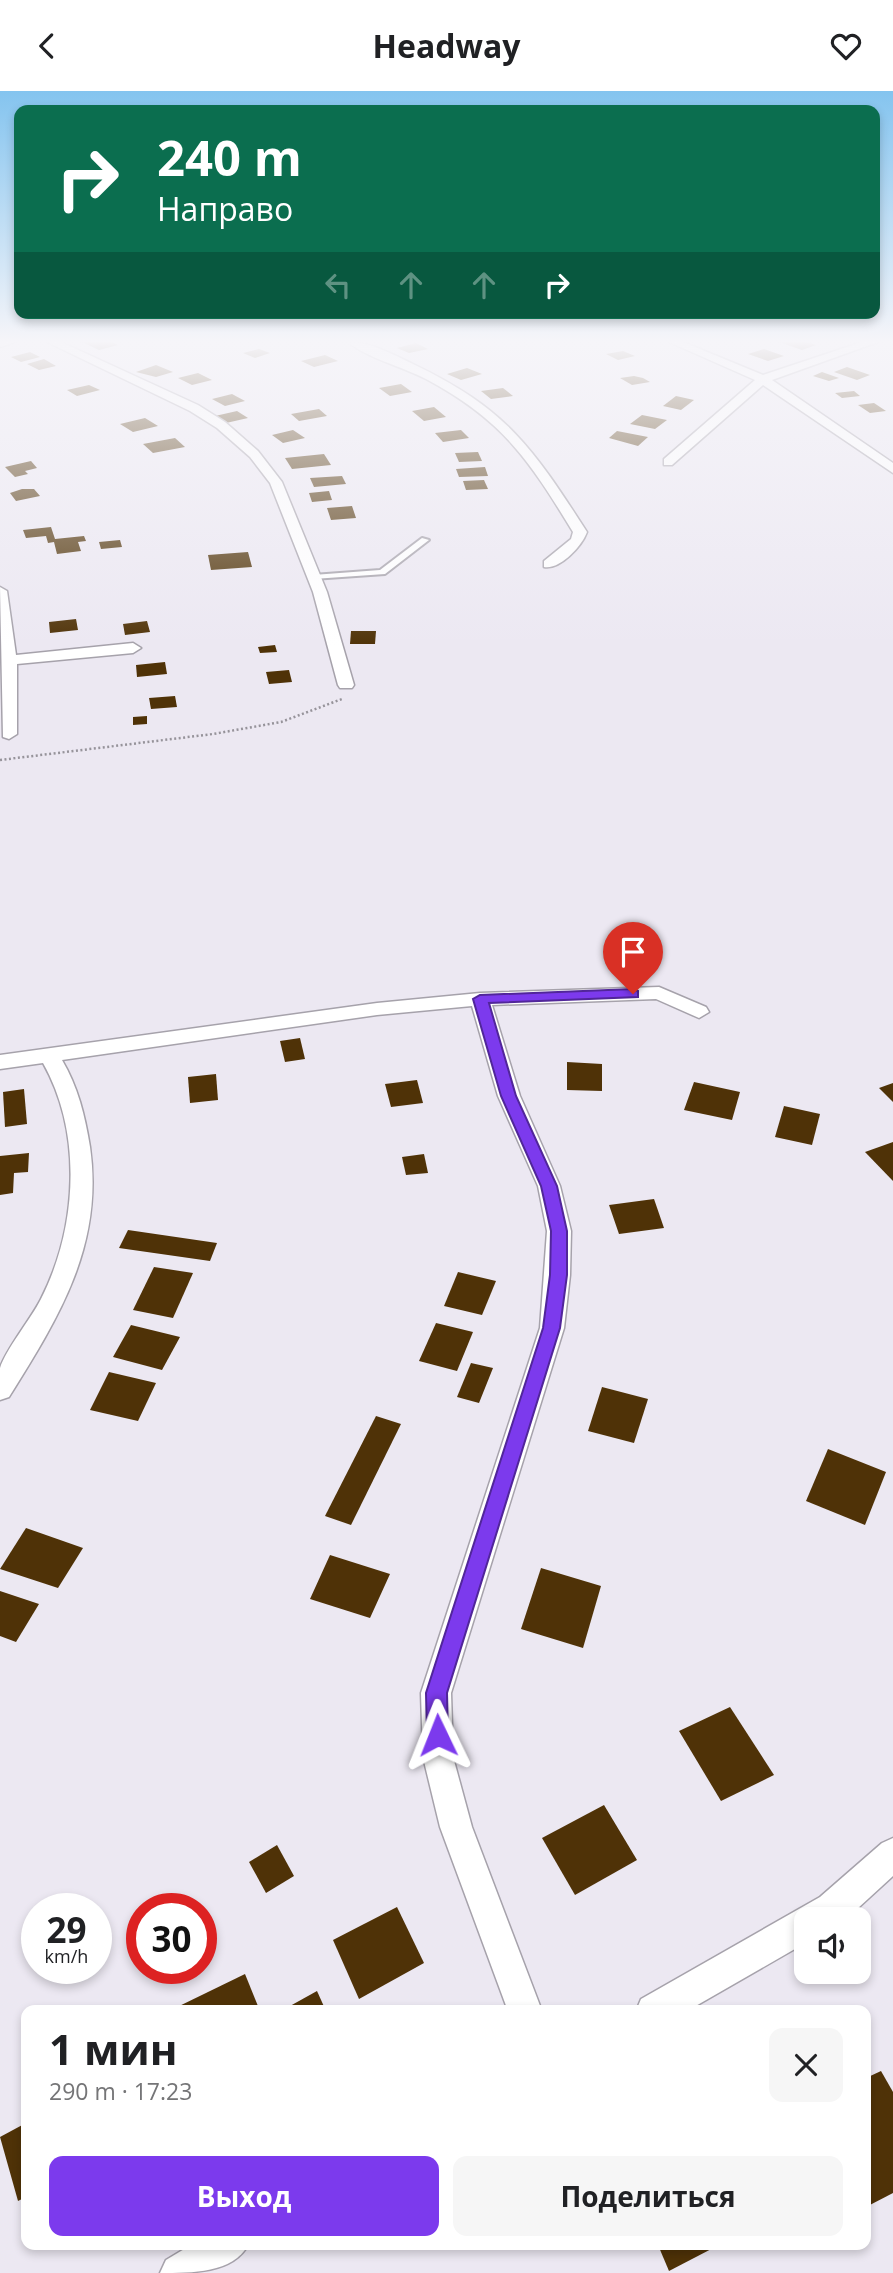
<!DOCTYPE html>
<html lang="ru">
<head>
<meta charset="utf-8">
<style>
	body { margin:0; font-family:"Open Sans",sans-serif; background:#f6f6f6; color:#202124; height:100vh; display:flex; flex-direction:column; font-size:26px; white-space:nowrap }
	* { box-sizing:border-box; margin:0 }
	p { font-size:23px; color:#757577 }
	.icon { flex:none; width:38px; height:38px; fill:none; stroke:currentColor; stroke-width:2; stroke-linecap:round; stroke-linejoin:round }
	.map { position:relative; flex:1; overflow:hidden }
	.sheet { position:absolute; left:21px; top:1914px; width:850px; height:245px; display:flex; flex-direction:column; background:#fff; border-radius:14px; box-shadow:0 4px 10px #0003 }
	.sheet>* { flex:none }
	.hud { position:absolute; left:14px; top:14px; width:866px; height:214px; border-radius:14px; box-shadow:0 4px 10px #0003; background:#0b6e4f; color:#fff; overflow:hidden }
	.tools { position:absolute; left:794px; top:1816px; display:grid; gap:14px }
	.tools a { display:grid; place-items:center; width:77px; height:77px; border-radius:14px; background:#fff; box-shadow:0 4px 10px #0003; font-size:35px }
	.speed { position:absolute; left:21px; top:1802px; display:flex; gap:14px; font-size:35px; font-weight:700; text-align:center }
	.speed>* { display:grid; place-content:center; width:91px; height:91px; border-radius:50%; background:#fff; box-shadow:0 4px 10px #0003; line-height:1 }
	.speed small { font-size:18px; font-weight:400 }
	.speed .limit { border:10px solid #d22; background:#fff; color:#111 }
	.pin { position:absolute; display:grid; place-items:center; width:60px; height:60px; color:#fff; margin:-72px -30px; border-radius:50% 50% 50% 0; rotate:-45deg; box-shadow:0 0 7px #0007 }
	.pin .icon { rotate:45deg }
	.me { position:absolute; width:77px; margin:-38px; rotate:358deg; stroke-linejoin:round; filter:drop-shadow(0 0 5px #0008) }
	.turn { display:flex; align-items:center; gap:24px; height:147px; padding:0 28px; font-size:32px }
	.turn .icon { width:91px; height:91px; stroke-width:2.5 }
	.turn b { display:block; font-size:49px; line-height:60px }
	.lanes { display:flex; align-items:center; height:66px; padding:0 28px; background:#0003; justify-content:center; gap:35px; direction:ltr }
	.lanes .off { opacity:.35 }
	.round { display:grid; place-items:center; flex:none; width:74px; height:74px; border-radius:14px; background:#f6f6f6 }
	.overview { display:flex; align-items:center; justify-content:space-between; height:119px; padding:0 28px }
	h1 { font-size:42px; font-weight:700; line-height:52px }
	.action { display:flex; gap:14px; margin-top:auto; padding:14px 28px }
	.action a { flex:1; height:80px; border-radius:14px; background:#7c3aed; color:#fff; font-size:28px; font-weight:700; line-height:80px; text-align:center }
	.action a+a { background:#f6f6f6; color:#202124 }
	header { display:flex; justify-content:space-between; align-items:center; height:91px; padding:0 28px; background:#fff; font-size:32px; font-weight:700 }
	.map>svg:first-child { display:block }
</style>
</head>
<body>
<header><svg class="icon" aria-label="back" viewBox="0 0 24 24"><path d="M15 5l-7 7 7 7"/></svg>Headway<svg class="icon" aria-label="heart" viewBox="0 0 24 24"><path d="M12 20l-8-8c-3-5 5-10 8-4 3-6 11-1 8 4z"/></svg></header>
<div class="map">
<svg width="893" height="2182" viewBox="0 0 893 2182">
	<rect width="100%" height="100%" fill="#ece8f2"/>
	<g fill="#4f3207">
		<polygon points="82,251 112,251 118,254 99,259"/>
		<polygon points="779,251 806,251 816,254 802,259"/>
		<polygon points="416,252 428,258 409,262 397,257"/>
		<polygon points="259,258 270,262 255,267 243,262"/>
		<polygon points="764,258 784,265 768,270 748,263"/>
		<polygon points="623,260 635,265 618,269 606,263"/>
		<polygon points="30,261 40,266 21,271 11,266"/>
		<polygon points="325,264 338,270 314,276 301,270"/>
		<polygon points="44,268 56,275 39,279 27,273"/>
		<polygon points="156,274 173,281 156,286 136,281"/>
		<polygon points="847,276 870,284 857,289 834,281"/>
		<polygon points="467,277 482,283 461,289 447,283"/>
		<polygon points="822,281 839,287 829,290 813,285"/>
		<polygon points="198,282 212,289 192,294 178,287"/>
		<polygon points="634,285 643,287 650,291 632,294 620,287"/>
		<polygon points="401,293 412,301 390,305 379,297"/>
		<polygon points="89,294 100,299 77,305 67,299"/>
		<polygon points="503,297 513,305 491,308 481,300"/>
		<polygon points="854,300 860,305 842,307 835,302"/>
		<polygon points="232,303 245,310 225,315 212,308"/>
		<polygon points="676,305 694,309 681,319 663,315"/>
		<polygon points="874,312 886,320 870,322 858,314"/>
		<polygon points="434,316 446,326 424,330 412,320"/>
		<polygon points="319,318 327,325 299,330 291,323"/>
		<polygon points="237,320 248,327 226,332 215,325"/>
		<polygon points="642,324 667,329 655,338 630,333"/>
		<polygon points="145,327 158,335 133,341 120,333"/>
		<polygon points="293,339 305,347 283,352 272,344"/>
		<polygon points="461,339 469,347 443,351 435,342"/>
		<polygon points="617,340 648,346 638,355 609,347"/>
		<polygon points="175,347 185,356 153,362 143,353"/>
		<polygon points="478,361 482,370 459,371 455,362"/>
		<polygon points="324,363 331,374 292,378 285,367"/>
		<polygon points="31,370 37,377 25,380 28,383 15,386 5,376"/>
		<polygon points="485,376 488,385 459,386 456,378"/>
		<polygon points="342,385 346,393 314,396 310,387"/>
		<polygon points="484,389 488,398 466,399 463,390"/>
		<polygon points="22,398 34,398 40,405 16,410 10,402"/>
		<polygon points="329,400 332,409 312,411 309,402"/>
		<polygon points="352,415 356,427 331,429 327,417"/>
		<polygon points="51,436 55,448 84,445 86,450 78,451 81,460 57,463 54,451 48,452 46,445 26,447 23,439"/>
		<polygon points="120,449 122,456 101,458 99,451"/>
		<polygon points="248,461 252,476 211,479 208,464"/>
		<polygon points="76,528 78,539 50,542 49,531"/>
		<polygon points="147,530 150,541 125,544 123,533"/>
		<polygon points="351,540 376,540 375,553 350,553"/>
		<polygon points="275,554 277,561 260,562 258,556"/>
		<polygon points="165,571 167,583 137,586 136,574"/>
		<polygon points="289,579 292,591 269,593 266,581"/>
		<polygon points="175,605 177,616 151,618 149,607"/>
		<polygon points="147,625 147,633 133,634 133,626"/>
		<polygon points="300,947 305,968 285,971 280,950"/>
		<polygon points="567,971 602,973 602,1000 567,999"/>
		<polygon points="216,983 218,1009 190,1012 188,986"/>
		<polygon points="417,989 423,1012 391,1016 385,993"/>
		<polygon points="694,991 740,1001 732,1029 684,1019"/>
		<polygon points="893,992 893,1011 879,997"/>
		<polygon points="24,998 27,1033 5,1036 3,1001"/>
		<polygon points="784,1015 820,1023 812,1054 775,1046"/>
		<polygon points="893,1051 893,1090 865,1061"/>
		<polygon points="29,1062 28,1081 14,1082 13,1102 0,1104 0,1065"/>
		<polygon points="424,1063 428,1082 406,1084 402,1066"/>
		<polygon points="654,1108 664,1137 619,1143 609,1114"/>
		<polygon points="128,1139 217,1152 210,1170 119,1157"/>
		<polygon points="154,1176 193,1182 173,1227 133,1219"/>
		<polygon points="458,1181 496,1190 482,1224 444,1215"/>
		<polygon points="436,1232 473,1241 457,1280 419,1270"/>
		<polygon points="131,1234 180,1246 162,1279 113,1266"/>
		<polygon points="471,1272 493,1277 479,1312 457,1306"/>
		<polygon points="109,1281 156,1292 138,1330 90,1319"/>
		<polygon points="602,1296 648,1308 634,1352 588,1340"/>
		<polygon points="376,1325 401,1333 351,1434 325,1425"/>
		<polygon points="828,1358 886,1381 865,1434 806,1410"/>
		<polygon points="26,1437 83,1457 58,1497 0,1478"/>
		<polygon points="330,1464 390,1483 370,1527 310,1508"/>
		<polygon points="541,1477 601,1495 583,1557 521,1538"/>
		<polygon points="0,1500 39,1513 16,1551 0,1545"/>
		<polygon points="730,1616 774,1684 721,1710 679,1640"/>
		<polygon points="604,1714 637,1769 575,1804 542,1747"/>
		<polygon points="277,1754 294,1785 266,1802 249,1771"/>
		<polygon points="397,1816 424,1872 359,1908 333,1849"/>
		<polygon points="245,1883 260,1920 169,1920"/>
		<polygon points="317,1900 326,1920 292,1920 290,1915"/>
		<polygon points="881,1980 893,2001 893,2102 866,2116 866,1987"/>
		<polygon points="26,2032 26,2106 18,2110 0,2046"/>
		<polygon points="658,2154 719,2154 669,2180"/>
	</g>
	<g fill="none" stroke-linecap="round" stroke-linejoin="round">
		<defs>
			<polygon id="service" points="422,447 429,449 385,483 313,488 309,486 313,484 380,479"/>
			<g id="minor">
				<polygon points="0,251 15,251 0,256"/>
				<polygon points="47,251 61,251 198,314 225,331 258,360 282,391 327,501 354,594 352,597 340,597 338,594 313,501 270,392 250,366 217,337 190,320"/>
				<path d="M348 251C371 251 392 263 413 273 507 318 532 356 587 441 582 455 560 479 544 476V470L571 448 573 441C529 369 503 329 426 288 403 276 365 266 348 251Z"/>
				<polygon points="669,251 683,251 763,284 862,251 878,251 772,289 893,372 893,382 763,294 672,374 664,374 664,368 755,289"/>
				<polygon points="0,496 7,500 16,564 133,552 141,557 133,562 17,573 17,643 9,648 3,646"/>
				<path d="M659 896 706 916 709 921 699 927 656 908 492 914 520 1005 560 1095 571 1140 570 1184 564 1237 451 1602 453 1666 472 1736 542 1920H508L440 1736 423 1666 421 1602 540 1237 547 1140 538 1095 498 1005 472 915 377 924 62 969C78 996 85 1025 90 1056 104 1154 59 1226 9 1306L0 1309C0 1300 0 1286 0 1277 6 1258 31 1228 41 1208 77 1137 83 1043 43 972L0 978V964L377 912 480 902Z"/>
				<polygon points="893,1747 893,1785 845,1829 807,1829 807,1851 687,1920 636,1920 641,1908 820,1806 882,1752"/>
				<path d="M191 2154H248C233 2182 192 2182 160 2182L166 2169Z"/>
			</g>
		</defs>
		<use href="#service" stroke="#a6a2ab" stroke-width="4"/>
		<use href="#minor" stroke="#a6a2ab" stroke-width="3"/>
		<polyline stroke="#96939a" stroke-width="2.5" stroke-dasharray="2 2.5" stroke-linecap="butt" points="0,669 213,643 281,631 342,608"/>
		<use href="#service" fill="#fff" fill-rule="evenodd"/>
		<use href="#minor" fill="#fff" fill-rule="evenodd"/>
	</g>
	<linearGradient id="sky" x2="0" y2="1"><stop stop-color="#84c4ef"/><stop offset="0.45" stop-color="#f6f5f9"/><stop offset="1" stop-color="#f6f5f9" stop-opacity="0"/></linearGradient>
	<rect width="893" height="556" fill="url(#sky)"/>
	<polygon fill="#7c3aed" stroke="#51269a" stroke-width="2" points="633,898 638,900 638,906 489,912 516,1005 557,1095 567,1140 567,1184 560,1237 447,1602 448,1644 445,1652 438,1655 430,1652 427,1644 426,1602 543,1237 550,1184 551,1140 541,1095 501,1005 473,908 480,904"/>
</svg>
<div class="tools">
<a><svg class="icon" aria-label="sound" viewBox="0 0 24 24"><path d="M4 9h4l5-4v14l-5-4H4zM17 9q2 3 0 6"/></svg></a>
</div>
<div class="speed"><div>29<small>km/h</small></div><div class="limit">30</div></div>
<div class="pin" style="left:633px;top:903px;background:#d93025"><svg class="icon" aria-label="arrive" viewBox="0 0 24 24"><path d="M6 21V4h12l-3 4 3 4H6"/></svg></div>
<svg class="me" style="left:438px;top:1644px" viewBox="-20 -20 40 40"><path d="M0-17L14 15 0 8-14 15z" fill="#7c3aed" stroke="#fff" stroke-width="4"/></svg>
<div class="hud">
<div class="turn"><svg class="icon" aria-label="right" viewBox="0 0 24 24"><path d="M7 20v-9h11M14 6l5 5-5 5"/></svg><div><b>240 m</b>Направо</div></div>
<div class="lanes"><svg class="icon off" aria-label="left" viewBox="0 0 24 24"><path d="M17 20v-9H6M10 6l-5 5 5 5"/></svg><svg class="icon off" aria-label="ahead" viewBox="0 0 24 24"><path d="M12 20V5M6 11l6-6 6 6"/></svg><svg class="icon off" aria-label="ahead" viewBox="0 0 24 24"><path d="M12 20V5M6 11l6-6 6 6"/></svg><svg class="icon" aria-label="right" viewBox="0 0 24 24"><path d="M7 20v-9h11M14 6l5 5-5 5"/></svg></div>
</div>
<section class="sheet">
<div class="overview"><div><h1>1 мин</h1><p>290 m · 17:23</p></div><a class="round"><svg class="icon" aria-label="close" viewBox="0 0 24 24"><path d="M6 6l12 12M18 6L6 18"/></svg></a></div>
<div class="action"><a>Выход</a><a>Поделиться</a></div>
</section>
</div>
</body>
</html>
